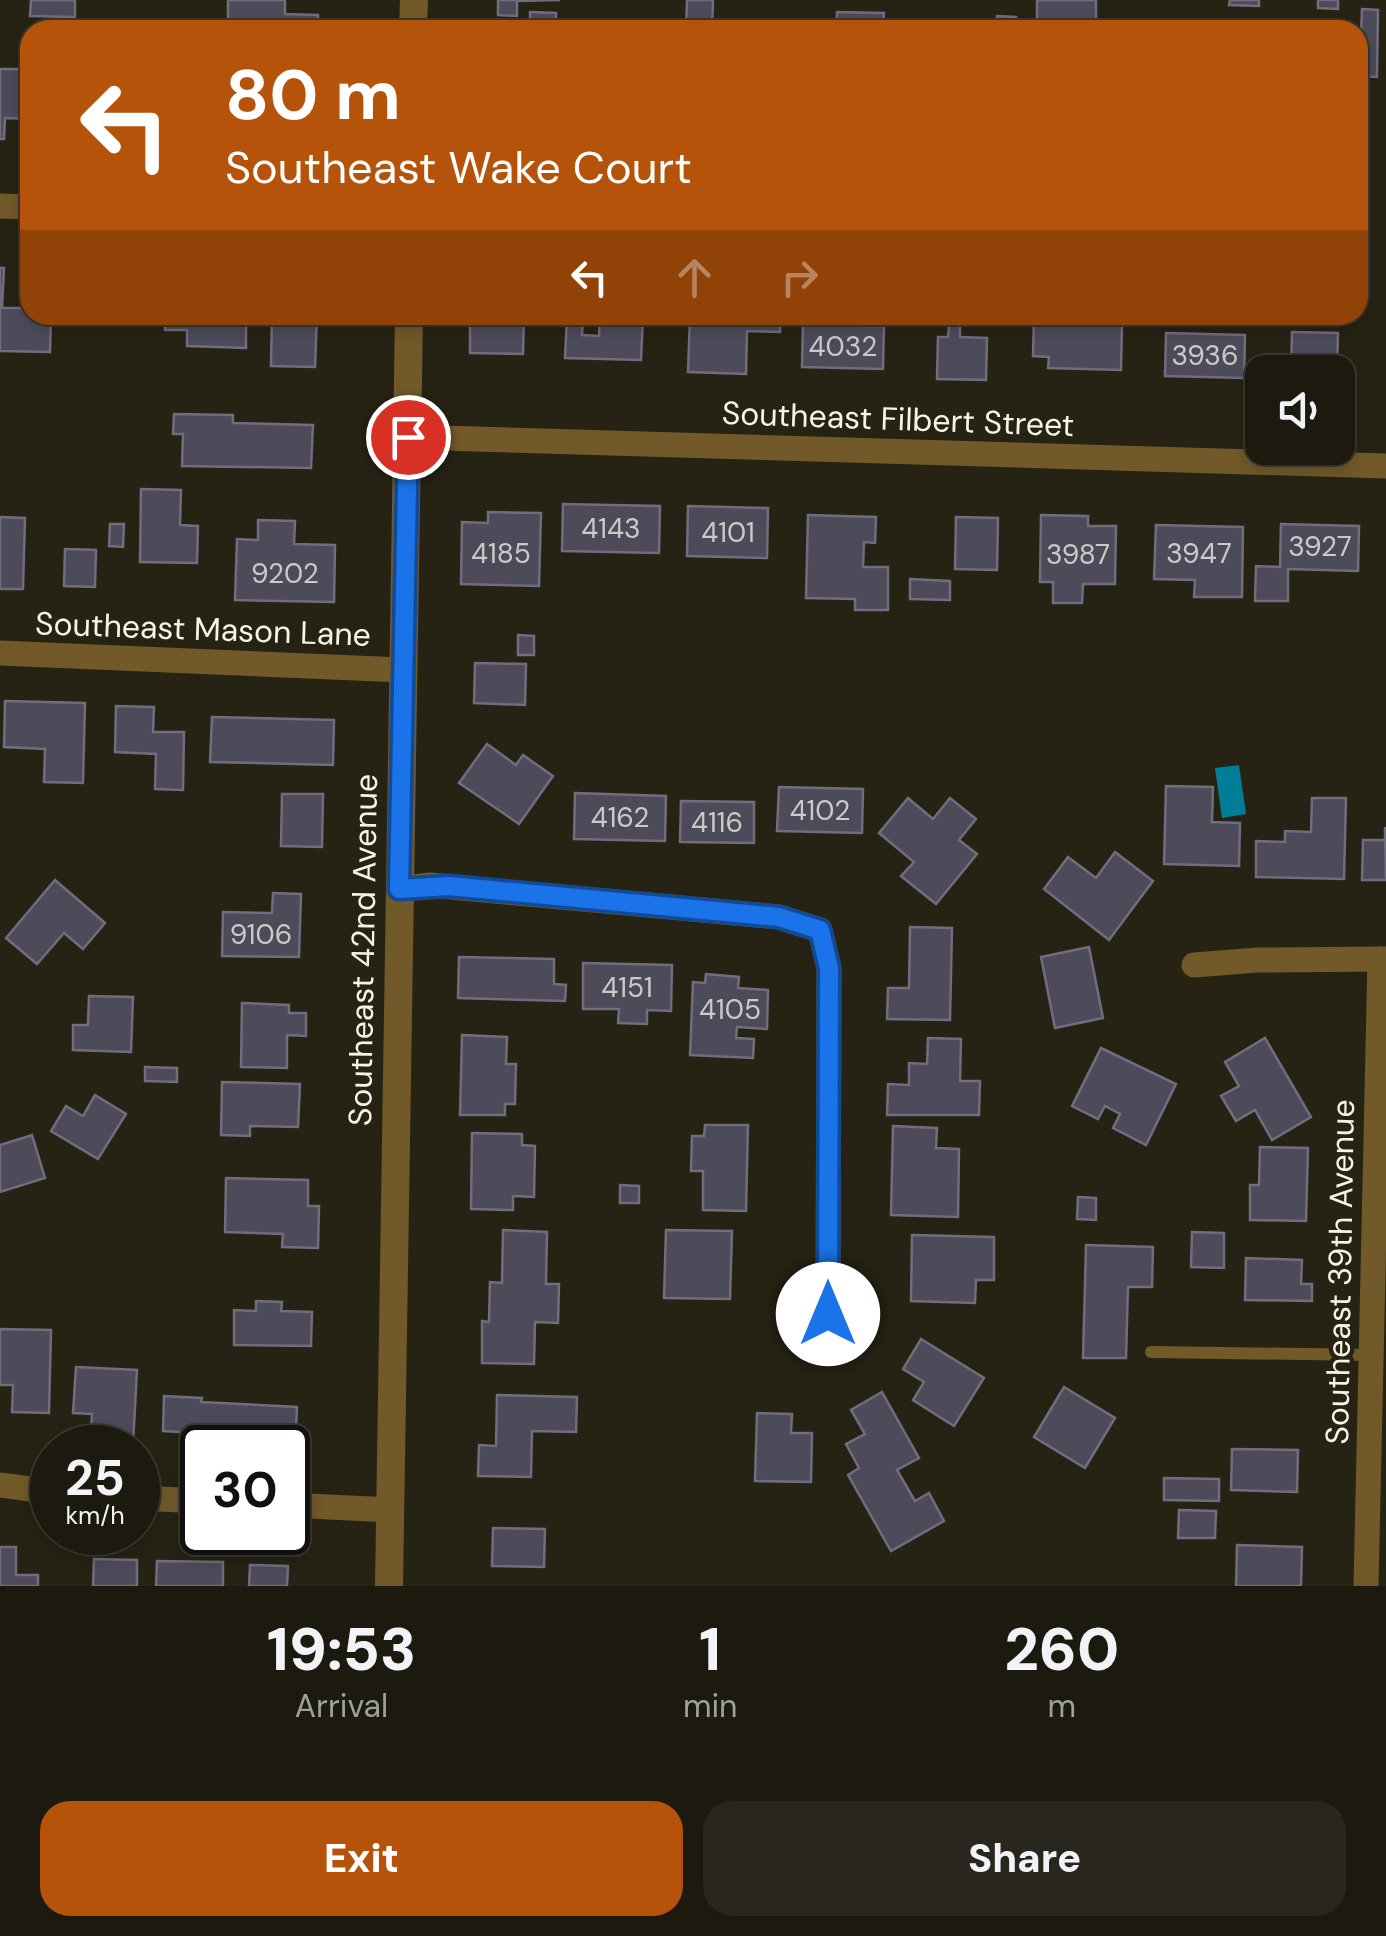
<!DOCTYPE html>
<html lang="en">
<head>
<meta charset="utf-8">
<style>
	body { margin:0; font-family:"DM Sans",sans-serif; background:#29271d; color:#f1f3f6; height:100vh; display:flex; flex-direction:column; font-size:38px; white-space:nowrap }
	* { box-sizing:border-box; margin:0 }
	p { font-size:32px; color:#a0a19e }
	.icon { flex:none; width:55px; height:55px; fill:none; stroke:currentColor; stroke-width:2; stroke-linecap:round; stroke-linejoin:round }
	.map { position:relative; height:1586px; overflow:hidden }
	.sheet { display:flex; flex-direction:column; background:#1c1a0f; flex:1 }
	.sheet>* { flex:none }
	.banner { position:absolute; left:20px; top:20px; width:1348px; height:305px; border-radius:30px; box-shadow:0 5px 15px #0003,0 0 0 2px #3a382f; background:#b45309; color:#fff; overflow:hidden }
	.buttons { position:absolute; left:1245px; top:355px; display:grid; gap:20px }
	.buttons a { display:grid; place-items:center; width:110px; height:110px; border-radius:20px; background:#1c1a0f; box-shadow:0 5px 15px #0003,0 0 0 2px #3a382f; font-size:50px }
	.speed { position:absolute; left:30px; top:1425px; display:flex; gap:20px; font-size:50px; font-weight:700; text-align:center }
	.speed>* { display:grid; place-content:center; width:130px; height:130px; border-radius:50%; background:#1c1a0f; box-shadow:0 5px 15px #0003,0 0 0 2px #3a382f; line-height:1 }
	.speed small { font-size:25px; font-weight:400 }
	.speed .limit { border:5px solid #111; border-radius:15px; background:#fff; color:#111 }
	.pin { position:absolute; display:grid; place-items:center; width:85px; height:85px; color:#fff; margin:-42px; border:5px solid #fff; border-radius:50%; box-shadow:0 2px 10px #0007 }
	.me { position:absolute; width:110px; margin:-55px; rotate:0deg; stroke-linejoin:round; filter:drop-shadow(0 0 8px #0008) }
	.turn { display:flex; align-items:center; gap:35px; height:210px; padding:0 40px; font-size:45px }
	.turn .icon { width:130px; height:130px; stroke-width:2.5 }
	.turn b { display:block; font-size:70px; line-height:85px }
	.lanes { display:flex; align-items:center; height:95px; padding:0 40px; background:#0003; justify-content:center; gap:50px; direction:ltr }
	.lanes .off { opacity:.35 }
	.eta { display:flex; justify-content:space-evenly; align-items:center; height:170px; text-align:center }
	.eta b { font-size:60px; font-weight:800; line-height:70px }
	.button { display:flex; gap:20px; margin-top:auto; padding:20px 40px }
	.button a { flex:1; height:115px; border-radius:30px; background:#b45309; color:#fff; font-size:40px; font-weight:800; line-height:115px; text-align:center }
	.button a+a { background:#29271d; color:#f1f3f6 }
	.map>svg:first-child { display:block }
</style>
</head>
<body>
<div class="map">
<svg width="1386" height="1586" viewBox="0 0 1386 1586">
	<rect width="100%" height="100%" fill="#262314"/>
	<polygon fill="#007d97" points="1239,765 1246,814 1222,818 1215,768"/>
	<g fill="#4d4a5a" stroke="#706d7e" stroke-width="2.5">
		<polygon points="31,0 75,0 75,17 30,16"/>
		<polygon points="228,0 285,0 285,14 318,15 318,30 228,30"/>
		<polygon points="498,0 560,0 517,1 517,16 498,15"/>
		<polygon points="687,0 713,0 712,30 686,30"/>
		<polygon points="1037,0 1096,0 1096,28 1037,26"/>
		<polygon points="1230,0 1259,0 1259,6 1229,5"/>
		<polygon points="1318,0 1338,0 1338,9 1318,8"/>
		<polygon points="1362,9 1378,10 1377,77 1358,76 1358,34 1361,34"/>
		<polygon points="530,12 556,13 556,30 530,30"/>
		<polygon points="837,12 884,13 883,30 836,30"/>
		<polygon points="997,16 1016,17 1016,30 997,30"/>
		<polygon points="0,69 25,69 25,84 30,84 30,119 5,118 4,139 0,139"/>
		<polygon points="0,268 4,268 2,308 30,308 30,315 51,315 50,352 0,351"/>
		<polygon points="165,315 246,315 246,348 187,346 187,330 165,330"/>
		<polygon points="272,315 317,315 315,367 271,366"/>
		<polygon points="470,315 524,315 523,354 470,353"/>
		<polygon points="600,315 643,316 641,360 565,358 567,317 583,318 582,335 599,336"/>
		<polygon points="690,315 740,315 740,324 745,324 745,315 780,315 780,332 747,331 746,374 688,372"/>
		<polygon points="843,315 863,315 863,326 884,326 883,369 802,367 803,324 843,325"/>
		<polygon points="927,315 960,315 960,337 987,338 986,380 937,379 938,337 948,337 949,326 927,325"/>
		<polygon points="1034,315 1068,315 1068,322 1122,323 1121,370 1048,368 1049,357 1033,356"/>
		<polygon points="1292,332 1338,333 1337,372 1291,372"/>
		<polygon points="1166,333 1245,335 1244,378 1165,376"/>
		<polygon points="174,414 233,415 233,423 313,425 311,468 182,466 183,434 173,434"/>
		<polygon points="141,489 181,490 180,525 198,526 197,563 140,562"/>
		<polygon points="563,504 660,506 659,553 562,551"/>
		<polygon points="688,506 768,508 767,558 687,556"/>
		<polygon points="488,512 541,513 539,586 461,584 462,522 488,523"/>
		<polygon points="808,515 876,517 875,543 864,542 863,567 888,567 888,610 855,610 855,599 806,598"/>
		<polygon points="1041,515 1088,516 1088,526 1116,526 1115,584 1083,584 1082,603 1053,603 1053,582 1040,582"/>
		<polygon points="0,517 25,518 23,589 0,589"/>
		<polygon points="956,517 998,518 997,570 955,569"/>
		<polygon points="258,520 295,521 294,544 335,545 334,602 235,600 237,539 258,540"/>
		<polygon points="110,524 124,524 123,547 109,546"/>
		<polygon points="1281,524 1359,526 1358,571 1288,569 1288,601 1255,601 1256,566 1280,567"/>
		<polygon points="1156,525 1243,527 1242,597 1194,597 1195,580 1154,579"/>
		<polygon points="65,549 96,550 95,587 64,586"/>
		<polygon points="910,579 950,581 950,600 910,599"/>
		<polygon points="518,635 534,636 534,655 518,655"/>
		<polygon points="475,663 526,664 525,705 474,703"/>
		<polygon points="5,701 85,703 83,783 44,782 45,749 4,747"/>
		<polygon points="116,706 154,707 153,732 184,732 183,790 155,789 156,754 115,752"/>
		<polygon points="212,717 334,720 333,765 210,762"/>
		<polygon points="487,744 516,765 523,755 553,776 519,824 459,783"/>
		<polygon points="1166,786 1213,787 1212,822 1240,823 1239,866 1164,864"/>
		<polygon points="779,787 863,789 862,833 777,831"/>
		<polygon points="575,793 666,796 665,841 574,839"/>
		<polygon points="282,794 323,794 322,847 281,846"/>
		<polygon points="908,798 933,819 950,798 976,819 959,840 977,854 936,904 901,876 914,862 879,833"/>
		<polygon points="1312,798 1346,798 1344,879 1256,877 1256,841 1285,842 1285,831 1311,832"/>
		<polygon points="681,801 754,802 754,843 680,842"/>
		<polygon points="1385,827 1386,880 1362,880 1363,840 1385,840"/>
		<polygon points="1115,852 1153,881 1109,940 1044,889 1068,857 1096,878"/>
		<polygon points="55,880 105,923 83,949 64,933 37,964 6,938"/>
		<polygon points="273,893 301,894 299,957 222,956 223,912 272,913"/>
		<polygon points="910,927 952,928 950,1020 887,1019 888,988 909,988"/>
		<polygon points="1089,947 1103,1018 1055,1028 1041,957"/>
		<polygon points="459,957 554,959 554,984 566,985 565,1001 458,998"/>
		<polygon points="583,963 672,965 671,1011 647,1010 647,1024 618,1023 619,1009 583,1009"/>
		<polygon points="706,974 739,977 738,988 768,990 767,1029 737,1027 736,1038 754,1039 753,1058 690,1055 693,982 705,983"/>
		<polygon points="89,996 133,997 131,1052 73,1050 73,1025 88,1025"/>
		<polygon points="242,1003 289,1005 289,1013 306,1013 306,1036 287,1035 287,1068 241,1067"/>
		<polygon points="462,1035 507,1037 506,1064 516,1064 515,1104 505,1104 505,1115 460,1115"/>
		<polygon points="928,1038 961,1039 960,1081 980,1081 979,1115 887,1115 888,1084 909,1085 909,1063 927,1064"/>
		<polygon points="1265,1038 1311,1117 1272,1140 1255,1110 1236,1121 1221,1096 1239,1086 1225,1062"/>
		<polygon points="1101,1048 1176,1084 1146,1145 1113,1128 1120,1114 1105,1106 1098,1119 1072,1106"/>
		<polygon points="145,1067 177,1068 177,1082 145,1081"/>
		<polygon points="222,1082 300,1084 298,1127 250,1126 250,1136 221,1135"/>
		<polygon points="95,1095 126,1114 98,1159 51,1131 66,1106 83,1116"/>
		<polygon points="705,1125 748,1125 746,1211 703,1210 703,1171 691,1171 692,1136 704,1136"/>
		<polygon points="893,1126 937,1128 936,1148 959,1149 958,1217 891,1215"/>
		<polygon points="472,1133 522,1134 522,1145 535,1146 534,1197 513,1196 513,1210 471,1209"/>
		<polygon points="32,1135 45,1178 0,1192 0,1145"/>
		<polygon points="1260,1147 1308,1148 1306,1221 1250,1220 1250,1185 1259,1185"/>
		<polygon points="226,1178 308,1180 308,1206 319,1206 318,1248 282,1247 283,1234 225,1232"/>
		<polygon points="620,1185 639,1186 639,1203 620,1203"/>
		<polygon points="1078,1197 1096,1198 1096,1220 1077,1219"/>
		<polygon points="503,1230 547,1232 546,1284 559,1284 558,1323 535,1322 534,1364 482,1363 482,1321 489,1322 490,1282 502,1283"/>
		<polygon points="666,1230 732,1231 730,1299 664,1298"/>
		<polygon points="1192,1232 1224,1233 1224,1268 1191,1267"/>
		<polygon points="912,1235 994,1237 994,1280 976,1280 975,1303 911,1301"/>
		<polygon points="1086,1245 1153,1247 1152,1287 1128,1287 1126,1358 1083,1358"/>
		<polygon points="1246,1258 1302,1260 1301,1284 1312,1284 1312,1301 1245,1300"/>
		<polygon points="256,1301 282,1302 281,1311 312,1312 311,1346 234,1345 234,1310 256,1311"/>
		<polygon points="0,1329 51,1330 49,1413 12,1412 13,1385 0,1385"/>
		<polygon points="921,1339 984,1378 954,1426 913,1400 924,1382 903,1369"/>
		<polygon points="76,1367 137,1370 133,1445 90,1442 92,1414 73,1413"/>
		<polygon points="1064,1387 1115,1418 1085,1468 1034,1437"/>
		<polygon points="882,1392 919,1458 897,1470 915,1501 929,1493 944,1521 891,1551 848,1475 859,1468 846,1444 865,1434 851,1410"/>
		<polygon points="497,1395 577,1397 576,1432 532,1431 531,1477 478,1476 479,1445 496,1446"/>
		<polygon points="164,1396 202,1398 201,1402 297,1407 295,1452 288,1452 288,1448 194,1447 195,1433 163,1431"/>
		<polygon points="757,1413 792,1414 791,1433 812,1433 811,1482 755,1481"/>
		<polygon points="1232,1449 1298,1450 1297,1492 1231,1490"/>
		<polygon points="1164,1478 1219,1479 1219,1501 1164,1500"/>
		<polygon points="1179,1510 1216,1511 1215,1538 1178,1538"/>
		<polygon points="493,1528 545,1529 544,1567 492,1566"/>
		<polygon points="1237,1545 1302,1547 1301,1586 1236,1586"/>
		<polygon points="0,1547 16,1547 16,1575 38,1575 38,1586 0,1586"/>
		<polygon points="94,1559 137,1560 137,1586 93,1586"/>
		<polygon points="157,1561 223,1562 223,1586 156,1586"/>
		<polygon points="250,1565 288,1566 287,1586 249,1586"/>
	</g>
	<g fill="none" stroke-linecap="round" stroke-linejoin="round">
		<polyline stroke="#715929" stroke-width="12" points="1151,1352 1371,1355"/>
		<g stroke="#715929" stroke-width="25">
			<polyline points="0,206 30,207"/>
			<polyline points="407,437 1386,466"/>
			<polyline points="0,653 403,670"/>
			<polyline points="399,889 430,885 779,917 820,930 829,968 828,1314"/>
			<polyline points="1194,965 1258,960 1386,959"/>
			<polyline points="0,1485 52,1492"/>
			<polyline points="138,1498 202,1501"/>
			<polyline points="288,1505 391,1510"/>
			<polyline points="1366,1586 1380,959"/>
		</g>
		<g stroke="#715929" stroke-width="28">
			<polyline points="413,30 414,0"/>
			<polyline points="389,1586 409,315"/>
		</g>
	</g>
	<g fill="none" stroke-linecap="round" stroke-linejoin="round">
		<defs>
			<polyline id="route" points="408,437 399,889 449,886 779,917 820,930 829,968 828,1314"/>
		</defs>
		<use href="#route" stroke="#114b97" stroke-width="25"/>
		<use href="#route" stroke="#1a73e8" stroke-width="18"/>
	</g>
	<g text-anchor="middle" stroke-width="9" stroke-linejoin="round" paint-order="stroke">
		<g font-size="28" fill="#cbcac6">
			<text x="843" y="356">4032</text>
			<text x="1205" y="365">3936</text>
			<text x="611" y="538">4143</text>
			<text x="728" y="542">4101</text>
			<text x="1320" y="556">3927</text>
			<text x="501" y="563">4185</text>
			<text x="1199" y="563">3947</text>
			<text x="1078" y="564">3987</text>
			<text x="285" y="583">9202</text>
			<text x="820" y="820">4102</text>
			<text x="620" y="827">4162</text>
			<text x="717" y="832">4116</text>
			<text x="261" y="944">9106</text>
			<text x="627" y="997">4151</text>
			<text x="730" y="1019">4105</text>
		</g>
		<g font-size="32" fill="#f5f4ea" stroke="#262314">
			<text transform="translate(898 419) rotate(2)" y="11">Southeast Filbert Street</text>
			<text transform="translate(203 629) rotate(2)" y="11">Southeast Mason Lane</text>
			<text transform="translate(363 950) rotate(-89)" y="11">Southeast 42nd Avenue</text>
			<text transform="translate(1340 1272) rotate(-89)" y="11">Southeast 39th Avenue</text>
		</g>
	</g>
</svg>
<div class="buttons">
<a><svg class="icon" aria-label="sound" viewBox="0 0 24 24"><path d="M4 9h4l5-4v14l-5-4H4zM17 9q2 3 0 6"/></svg></a>
</div>
<div class="speed"><div>25<small>km/h</small></div><div class="limit">30</div></div>
<div class="pin" style="left:408px;top:437px;background:#d93025"><svg class="icon" aria-label="arrive" viewBox="0 0 24 24"><path d="M6 21V4h12l-3 4 3 4H6"/></svg></div>
<svg class="me" style="left:828px;top:1314px" viewBox="-20 -20 40 40"><circle r="19" fill="#fff"/><path d="M0-13L10 11 0 6-10 11z" fill="#1a73e8"/></svg>
<div class="banner">
<div class="turn"><svg class="icon" aria-label="left" viewBox="0 0 24 24"><path d="M17 20v-9H6M10 6l-5 5 5 5"/></svg><div><b>80 m</b>Southeast Wake Court</div></div>
<div class="lanes"><svg class="icon" aria-label="left" viewBox="0 0 24 24"><path d="M17 20v-9H6M10 6l-5 5 5 5"/></svg><svg class="icon off" aria-label="ahead" viewBox="0 0 24 24"><path d="M12 20V5M6 11l6-6 6 6"/></svg><svg class="icon off" aria-label="right" viewBox="0 0 24 24"><path d="M7 20v-9h11M14 6l5 5-5 5"/></svg></div>
</div>
</div>
<section class="sheet">
<div class="eta">
<div><b>19:53</b><p>Arrival</p></div>
<div><b>1</b><p>min</p></div>
<div><b>260</b><p>m</p></div>
</div>
<div class="button"><a>Exit</a><a>Share</a></div>
</section>
</body>
</html>
